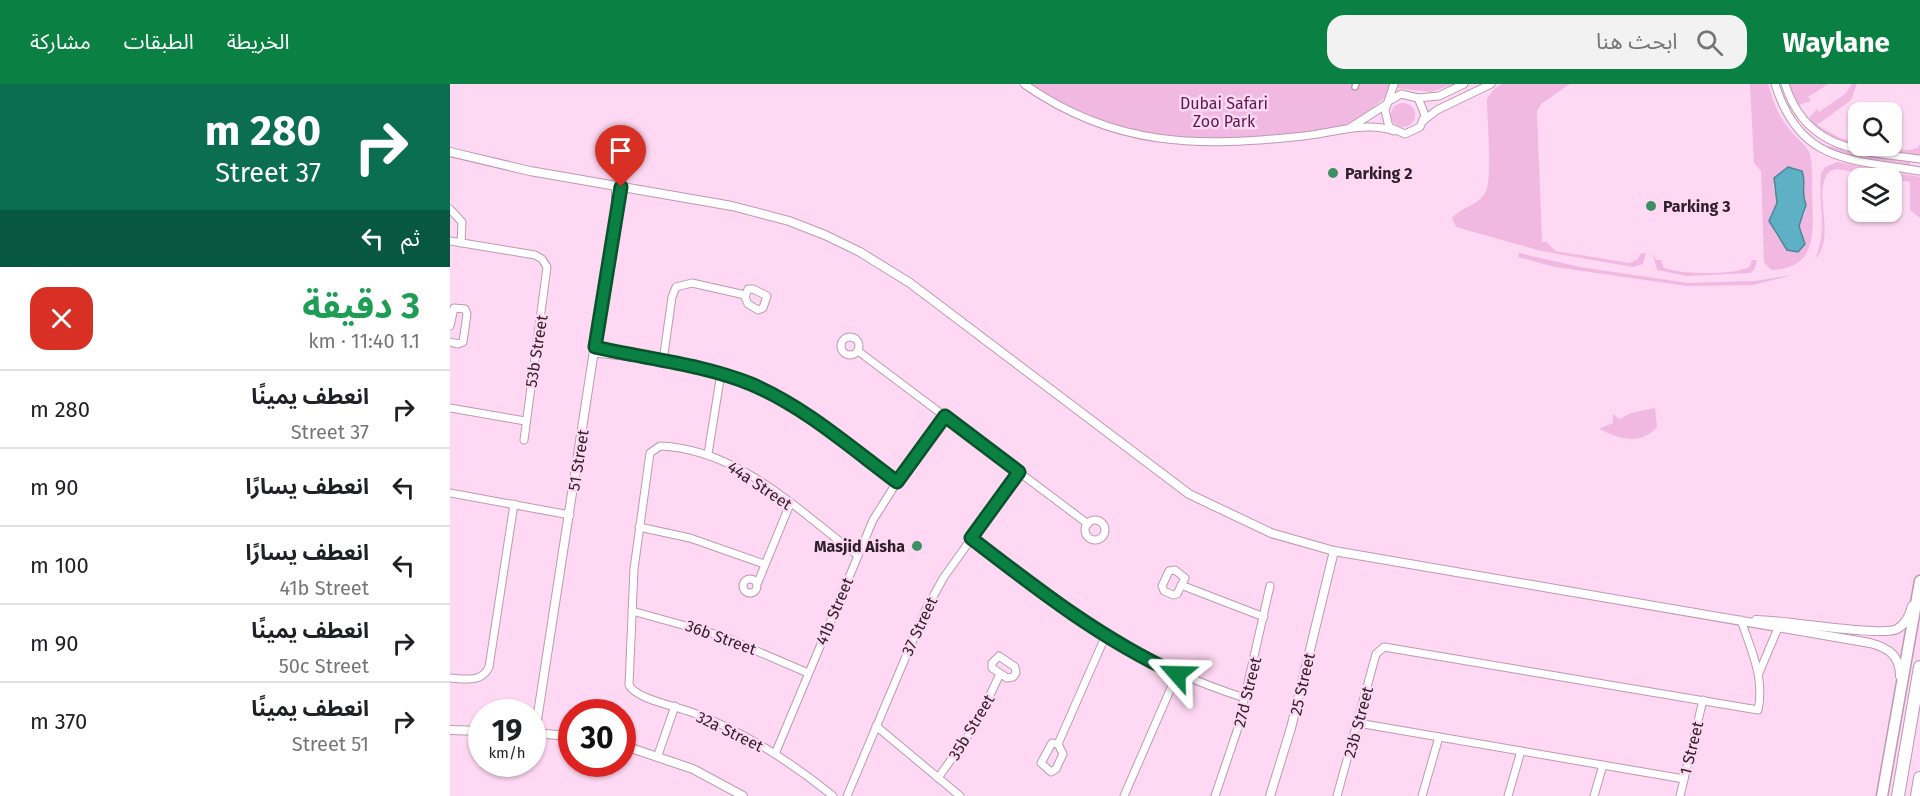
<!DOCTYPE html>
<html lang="ar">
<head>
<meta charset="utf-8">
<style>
	body { margin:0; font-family:"Fira Sans","Noto Sans Arabic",sans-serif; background:#f2f2f2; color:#202124; direction:rtl; height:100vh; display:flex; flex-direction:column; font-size:22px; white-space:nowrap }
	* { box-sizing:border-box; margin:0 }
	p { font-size:20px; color:#757577 }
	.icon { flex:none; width:33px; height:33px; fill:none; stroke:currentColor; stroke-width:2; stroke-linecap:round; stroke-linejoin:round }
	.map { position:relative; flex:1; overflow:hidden; direction:ltr }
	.details { display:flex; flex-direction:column; background:#fff; width:450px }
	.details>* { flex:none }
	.hud { background:#0b6e4f; color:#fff; overflow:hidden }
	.controls { position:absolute; left:1398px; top:18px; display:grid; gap:12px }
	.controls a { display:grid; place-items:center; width:54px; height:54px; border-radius:12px; background:#fff; box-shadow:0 2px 4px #0004; font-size:30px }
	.speed { position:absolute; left:18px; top:615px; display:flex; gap:12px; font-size:30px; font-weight:700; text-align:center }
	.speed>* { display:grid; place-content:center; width:78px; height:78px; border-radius:50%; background:#fff; box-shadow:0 2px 4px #0004; line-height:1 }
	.speed small { font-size:15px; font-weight:400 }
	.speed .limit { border:9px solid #d22; background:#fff; color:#111 }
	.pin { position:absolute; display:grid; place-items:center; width:51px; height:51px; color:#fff; margin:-62px -26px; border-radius:50% 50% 50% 0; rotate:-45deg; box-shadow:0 0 6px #0007 }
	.pin .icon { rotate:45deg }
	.me { position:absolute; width:66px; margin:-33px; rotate:295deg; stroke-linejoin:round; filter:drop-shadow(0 0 4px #0008) }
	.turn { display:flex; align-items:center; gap:21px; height:126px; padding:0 30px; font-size:27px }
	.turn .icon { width:78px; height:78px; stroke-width:2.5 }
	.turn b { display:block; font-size:42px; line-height:51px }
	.then { display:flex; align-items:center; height:57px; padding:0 30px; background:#0003; gap:12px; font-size:22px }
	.round { display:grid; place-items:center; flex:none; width:63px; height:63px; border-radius:18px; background:#f2f2f2 }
	.head { display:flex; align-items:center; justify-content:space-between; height:102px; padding:0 30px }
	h1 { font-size:36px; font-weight:700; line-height:45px; color:#1e9e55 }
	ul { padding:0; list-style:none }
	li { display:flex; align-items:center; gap:18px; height:78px; padding:0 30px; border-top:2px solid #e0e0e0 }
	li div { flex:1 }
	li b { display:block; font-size:22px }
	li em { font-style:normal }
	header { display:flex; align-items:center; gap:36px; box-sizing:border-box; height:84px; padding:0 30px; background:#0b8043; color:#fff }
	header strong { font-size:28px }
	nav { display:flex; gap:33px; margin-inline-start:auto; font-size:21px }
	.search { width:420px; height:54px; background:#f2f2f2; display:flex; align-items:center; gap:15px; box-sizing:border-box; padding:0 21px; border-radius:18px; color:#757577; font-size:22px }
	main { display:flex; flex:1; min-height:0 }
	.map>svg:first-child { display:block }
</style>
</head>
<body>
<header>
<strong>Waylane</strong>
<div class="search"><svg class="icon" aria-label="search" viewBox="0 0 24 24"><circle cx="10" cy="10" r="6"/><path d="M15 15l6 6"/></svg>ابحث هنا</div>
<nav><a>الخريطة</a><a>الطبقات</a><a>مشاركة</a></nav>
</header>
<main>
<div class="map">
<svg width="1470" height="712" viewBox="0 0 1470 712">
	<rect width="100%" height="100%" fill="#ffd8f3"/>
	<g fill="#f1b9e1" fill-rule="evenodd">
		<polygon points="576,0 1003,0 981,8 946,4 912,33 893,42 784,58 721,54 669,44 623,26"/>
		<path d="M1052 0H1120L1091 20 1087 27 1092 158H1097L1105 167 1180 179 1188 175 1190 170 1196 169 1193 180 1183 183 1091 167 1006 143 1002 134C1011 123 1028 122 1035 109 1043 98 1037 33 1037 15L1044 5Z"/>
		<path d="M1300 0H1318C1323 17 1328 32 1339 45 1345 53 1357 61 1360 70 1363 82 1362 98 1362 111 1363 146 1369 185 1321 186L1314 178 1311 87 1304 79ZM1354 97 1351 110 1356 127 1349 142 1353 149 1333 161 1324 148 1320 132 1327 119 1323 100Z"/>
		<polygon points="1337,0 1378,0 1358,13 1361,17 1349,21 1344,18"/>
		<path d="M1402 0H1407L1401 16 1367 41 1390 54 1408 58V62L1458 66 1468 64 1470 60V72C1432 66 1390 65 1360 38V33L1367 25 1369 28 1395 10Z"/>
		<circle cx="953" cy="31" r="12"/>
		<polygon points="1378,62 1459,78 1461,81 1458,82 1397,73 1377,65"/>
		<path d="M1387 78 1470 93V134L1460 126V98L1387 85 1380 87C1360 107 1388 151 1365 175 1378 148 1368 119 1371 90L1375 83Z"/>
		<polygon points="1069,169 1130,183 1238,199 1305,197 1343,191 1303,201 1237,202 1105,183 1068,173"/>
		<path d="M1203 169 1206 176H1211L1214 184C1229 190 1288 192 1300 182L1302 176H1307L1304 186 1300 189 1237 192 1207 186Z"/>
		<path d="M1205 324 1207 343C1189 363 1169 354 1149 345L1163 339V330L1169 335 1181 329Z"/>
	</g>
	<path fill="#5eb0c5" stroke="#508597" stroke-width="1.5" d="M1338 83 1352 87C1357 100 1350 105 1356 121L1349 142 1355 160 1348 168 1337 166 1319 137 1327 119 1324 94Z"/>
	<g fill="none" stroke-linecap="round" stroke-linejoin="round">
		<defs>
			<polyline id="pedestrian" points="905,3 906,0"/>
			<g id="minor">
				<path d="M574 0C665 64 749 63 854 52 882 49 916 37 944 47"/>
				<path d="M1325 0C1350 80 1401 75 1470 87"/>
				<path d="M1335 0C1356 67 1411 67 1470 75"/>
				<polyline points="968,14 989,12 1014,0"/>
				<polyline points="941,16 951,10 968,14 975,31 970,43 955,50 939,43 935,26 944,0"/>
				<polyline points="973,37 987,26 1041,0"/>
				<polyline points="901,43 937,20"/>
				<polyline points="0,125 12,138 11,159"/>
				<polyline points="0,157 85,171 92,175 97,183 74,356"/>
				<polygon points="298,205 303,205 317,212 313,224 308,226 298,220 295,213"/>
				<polyline points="0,242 4,224 15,225 17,230 13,258 8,260 0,258"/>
				<circle cx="400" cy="262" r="9"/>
				<polyline points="408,267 638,440"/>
				<path d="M144 269C208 275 273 283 331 314 372 337 409 369 447 398"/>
				<polyline points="213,277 222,213 226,203 242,199 295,211"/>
				<polyline points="0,324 75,337"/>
				<polyline points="258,370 271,289"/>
				<polyline points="0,409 120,431"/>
				<circle cx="645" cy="446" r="10"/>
				<polyline points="189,443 240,454 314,480"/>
				<path d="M521 454C610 523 686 580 795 614"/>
				<polygon points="725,486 735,494 727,510 723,511 714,507 712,502 719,487"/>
				<circle cx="300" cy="502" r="7"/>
				<polyline points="308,498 340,420"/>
				<polyline points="731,501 814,533"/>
				<polyline points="182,527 272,552 358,589"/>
				<polygon points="549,572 565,583 566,589 563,593 557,594 542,584 542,579"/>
				<polyline points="1309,589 1328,544"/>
				<path d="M0 594C15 595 32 599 39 583L64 420"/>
				<polyline points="908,639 1234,695"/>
				<polyline points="426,642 510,712"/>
				<polygon points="602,659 608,660 613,670 606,685 601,688 591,679"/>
				<polyline points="608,660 655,553"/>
				<polyline points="325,670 423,436 447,398 495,331"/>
				<polyline points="208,671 225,622"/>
				<polyline points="488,694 525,642 550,590"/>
				<path d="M383 712C340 677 293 647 241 628 225 622 186 615 179 601L184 485 200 369 210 362C288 365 348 426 407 471"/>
				<polyline points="397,712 476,525 494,493 569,388"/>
				<polyline points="674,712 727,590"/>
				<polyline points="765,712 787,647 820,502"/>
				<path d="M887 712 926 570 934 563 1308 626C1315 594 1301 566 1291 536"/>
				<polyline points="972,712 989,653"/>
				<polyline points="1058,712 1071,667"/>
				<polyline points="1144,712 1153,681"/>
				<polyline points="1230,712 1253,616"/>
			</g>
			<g id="tertiary">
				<path d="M0 68 80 87 282 122 339 137 375 151 410 168 460 199 739 410 821 449 884 467 1420 559C1439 564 1450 572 1450 592"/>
				<path d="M1306 536C1333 536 1432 553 1447 545 1456 540 1459 532 1462 522"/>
				<polyline points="0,646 32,647"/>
				<polyline points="82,649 122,652"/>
				<polyline points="85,649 166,124 166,102"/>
				<polyline points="172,661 243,685 293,712"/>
				<polyline points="820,712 841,644 884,467"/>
			</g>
			<polyline id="primary" points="1432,712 1470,497"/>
			<g id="trunk">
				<polyline points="1448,712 1470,583"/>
				<polyline points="1467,712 1470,694"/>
			</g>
		</defs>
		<use href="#pedestrian" stroke="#bd99b3" stroke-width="8"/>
		<use href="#minor" stroke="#bd99b3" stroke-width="9"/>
		<use href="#tertiary" stroke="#bd99b3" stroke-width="10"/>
		<use href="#primary" stroke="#bd99b3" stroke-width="13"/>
		<use href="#trunk" stroke="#bd99b3" stroke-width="14"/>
		<use href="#pedestrian" stroke="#fff" stroke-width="5"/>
		<use href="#minor" stroke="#fff" stroke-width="7"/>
		<use href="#tertiary" stroke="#fff" stroke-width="8"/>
		<use href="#primary" stroke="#fff" stroke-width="10"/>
		<use href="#trunk" stroke="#fff" stroke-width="12"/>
	</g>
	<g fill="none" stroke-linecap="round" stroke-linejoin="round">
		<defs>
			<path id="route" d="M171 103 145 263C197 275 252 280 301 300 355 323 400 363 447 398L495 332 569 388 521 454C587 505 651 555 727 590"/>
		</defs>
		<use href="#route" stroke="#07532c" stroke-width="15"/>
		<use href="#route" stroke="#0b8043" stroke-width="10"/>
	</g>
	<g fill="#3d9063" stroke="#ffd8f3" stroke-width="2">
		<circle cx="883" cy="89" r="6"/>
		<circle cx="1201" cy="122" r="6"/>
		<circle cx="467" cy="462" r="6"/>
	</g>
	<g text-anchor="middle" stroke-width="5" stroke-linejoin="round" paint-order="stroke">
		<g font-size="16" fill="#5b194e" stroke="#ffd8f3">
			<text x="774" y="25">Dubai Safari<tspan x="774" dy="18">Zoo Park</tspan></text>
		</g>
		<g font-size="16" font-weight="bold" fill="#2f212b" stroke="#ffd8f3" text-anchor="start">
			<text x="895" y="95">Parking 2</text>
			<text x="1213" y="128">Parking 3</text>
			<text x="455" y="468" text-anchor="end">Masjid Aisha</text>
		</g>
		<g font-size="16" fill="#2f212b" stroke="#ffd8f3">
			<text transform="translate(86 267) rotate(-81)" y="6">53b Street</text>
			<text transform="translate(128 376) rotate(-81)" y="6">51 Street</text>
			<text transform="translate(310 401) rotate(34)" y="6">44a Street</text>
			<text transform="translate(384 527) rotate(-67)" y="6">41b Street</text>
			<text transform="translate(469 542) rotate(-65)" y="6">37 Street</text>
			<text transform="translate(271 553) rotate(20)" y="6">36b Street</text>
			<text transform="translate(852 600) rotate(-77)" y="6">25 Street</text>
			<text transform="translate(797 608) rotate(-76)" y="6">27d Street</text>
			<text transform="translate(908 638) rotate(-75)" y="6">23b Street</text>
			<text transform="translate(521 643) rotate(-59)" y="6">35b Street</text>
			<text transform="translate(280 647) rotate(26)" y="6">32a Street</text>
			<text transform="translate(1241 664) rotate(-76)" y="6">1 Street</text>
		</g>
	</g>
</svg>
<div class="controls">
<a><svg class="icon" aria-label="search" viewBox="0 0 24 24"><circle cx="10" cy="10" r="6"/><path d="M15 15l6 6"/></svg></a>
<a><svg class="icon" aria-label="layers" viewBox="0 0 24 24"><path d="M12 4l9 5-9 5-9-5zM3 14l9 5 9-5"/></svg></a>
</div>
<div class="speed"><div>19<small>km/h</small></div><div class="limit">30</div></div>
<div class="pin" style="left:171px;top:103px;background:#d93025"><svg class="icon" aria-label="arrive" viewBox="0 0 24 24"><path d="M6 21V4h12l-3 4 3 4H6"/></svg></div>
<svg class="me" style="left:727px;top:590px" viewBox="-20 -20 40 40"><path d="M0-17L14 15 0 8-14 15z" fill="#0b8043" stroke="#fff" stroke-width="4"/></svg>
</div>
<section class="details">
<div class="hud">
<div class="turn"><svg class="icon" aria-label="right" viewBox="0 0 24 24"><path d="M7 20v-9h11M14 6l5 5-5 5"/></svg><div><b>280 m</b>37 Street</div></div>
<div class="then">ثم<svg class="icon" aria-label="left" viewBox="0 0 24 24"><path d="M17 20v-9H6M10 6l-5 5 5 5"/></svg></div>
</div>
<div class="head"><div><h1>3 دقيقة</h1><p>1.1 km · 11:40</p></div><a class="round" style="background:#d93025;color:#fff"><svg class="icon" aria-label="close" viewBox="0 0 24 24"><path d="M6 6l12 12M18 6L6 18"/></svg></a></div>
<ul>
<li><svg class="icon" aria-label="right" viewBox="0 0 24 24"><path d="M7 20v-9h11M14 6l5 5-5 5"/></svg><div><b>انعطف يمينًا</b><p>37 Street</p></div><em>280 m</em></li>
<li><svg class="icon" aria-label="left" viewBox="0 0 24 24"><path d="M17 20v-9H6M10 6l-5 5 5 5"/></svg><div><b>انعطف يسارًا</b></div><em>90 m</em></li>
<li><svg class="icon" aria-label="left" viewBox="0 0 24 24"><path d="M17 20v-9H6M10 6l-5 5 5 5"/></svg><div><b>انعطف يسارًا</b><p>41b Street</p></div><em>100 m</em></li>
<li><svg class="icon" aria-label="right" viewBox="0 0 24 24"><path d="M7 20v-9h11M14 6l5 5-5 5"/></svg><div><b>انعطف يمينًا</b><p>50c Street</p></div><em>90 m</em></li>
<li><svg class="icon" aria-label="right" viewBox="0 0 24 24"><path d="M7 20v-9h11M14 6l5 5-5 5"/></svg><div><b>انعطف يمينًا</b><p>51 Street</p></div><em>370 m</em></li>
</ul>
</section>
</main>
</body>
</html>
